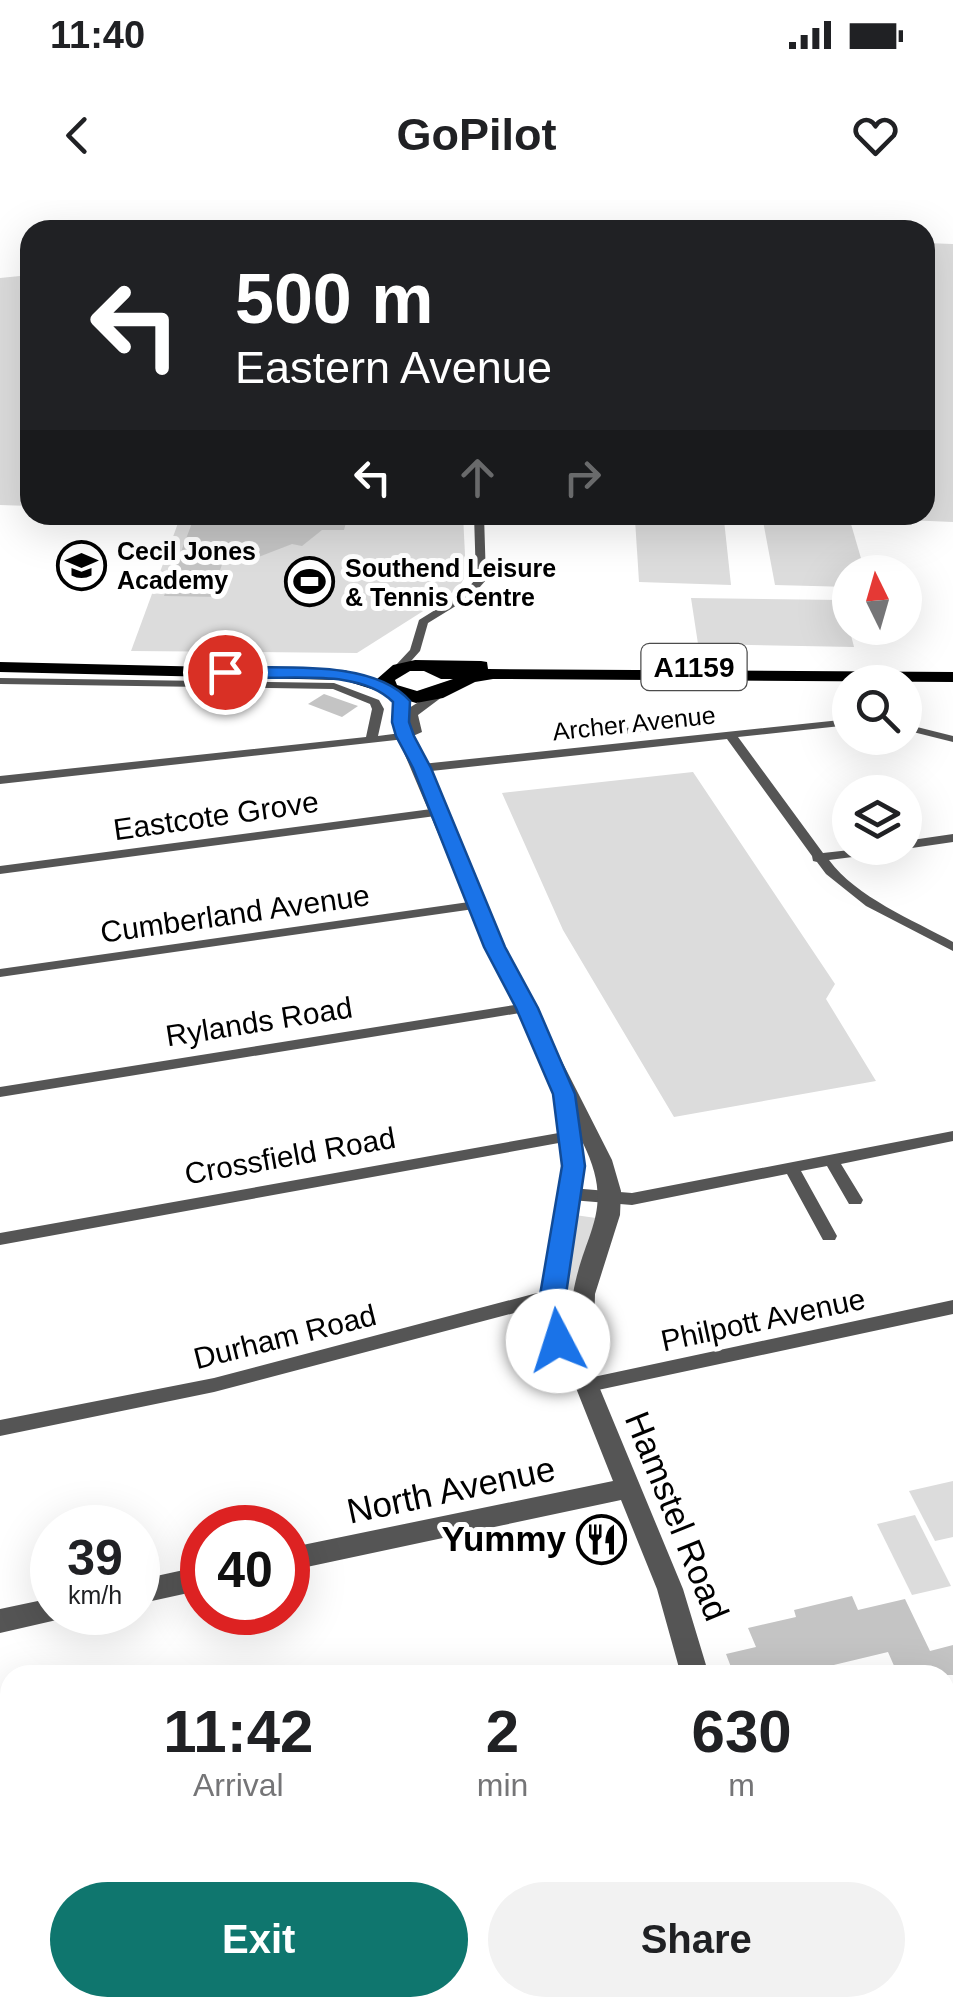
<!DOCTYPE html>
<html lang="en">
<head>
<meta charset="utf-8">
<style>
	body { margin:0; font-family:Arial,sans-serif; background:#f2f2f2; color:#202124; height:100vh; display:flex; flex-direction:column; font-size:38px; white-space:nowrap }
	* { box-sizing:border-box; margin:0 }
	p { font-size:32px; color:#757577 }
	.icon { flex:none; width:55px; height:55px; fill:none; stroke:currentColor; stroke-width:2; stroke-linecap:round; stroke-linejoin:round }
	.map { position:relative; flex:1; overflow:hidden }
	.details { position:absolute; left:0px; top:1465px; width:955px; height:352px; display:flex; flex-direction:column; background:#fff; border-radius:30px 30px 0 0; box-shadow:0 10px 40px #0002 }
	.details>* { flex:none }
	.banner { position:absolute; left:20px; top:20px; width:915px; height:305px; border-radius:30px; box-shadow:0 10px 40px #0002; background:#202124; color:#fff; overflow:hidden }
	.needle { width:65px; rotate:355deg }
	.fabs { position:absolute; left:832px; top:355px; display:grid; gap:20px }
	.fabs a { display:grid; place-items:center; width:90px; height:90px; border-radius:50%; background:#fff; box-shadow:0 10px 40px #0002; font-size:50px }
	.speed { position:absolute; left:30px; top:1305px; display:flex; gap:20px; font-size:50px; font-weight:700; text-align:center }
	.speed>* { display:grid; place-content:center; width:130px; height:130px; border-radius:50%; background:#fff; box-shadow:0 10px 40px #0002; line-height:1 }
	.speed small { font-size:25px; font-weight:400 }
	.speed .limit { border:15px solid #d22; background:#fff; color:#111 }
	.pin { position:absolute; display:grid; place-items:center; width:85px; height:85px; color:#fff; margin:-42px; border:5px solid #fff; border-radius:50%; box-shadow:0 2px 10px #0007 }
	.me { position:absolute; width:110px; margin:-55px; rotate:355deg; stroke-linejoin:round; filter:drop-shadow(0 0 8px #0008) }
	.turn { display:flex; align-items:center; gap:35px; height:210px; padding:0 50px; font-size:45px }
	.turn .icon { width:130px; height:130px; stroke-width:2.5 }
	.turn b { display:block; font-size:70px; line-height:85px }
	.lanes { display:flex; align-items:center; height:95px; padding:0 50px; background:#0003; justify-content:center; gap:50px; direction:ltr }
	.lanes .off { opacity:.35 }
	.eta { display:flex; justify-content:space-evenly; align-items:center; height:170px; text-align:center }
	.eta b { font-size:60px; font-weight:800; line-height:70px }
	.action { display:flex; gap:20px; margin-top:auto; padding:20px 50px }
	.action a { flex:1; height:115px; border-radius:60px; background:#0f766e; color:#fff; font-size:40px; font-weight:800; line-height:115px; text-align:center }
	.action a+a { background:#f2f2f2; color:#202124 }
	.status { display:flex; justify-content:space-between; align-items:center; height:70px; padding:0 50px; background:#fff; direction:ltr }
	.status svg { height:28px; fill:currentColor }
	header { display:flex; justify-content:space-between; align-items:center; height:130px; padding:0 50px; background:#fff; font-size:45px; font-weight:800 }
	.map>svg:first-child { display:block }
</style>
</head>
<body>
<div class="status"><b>11:40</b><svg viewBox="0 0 49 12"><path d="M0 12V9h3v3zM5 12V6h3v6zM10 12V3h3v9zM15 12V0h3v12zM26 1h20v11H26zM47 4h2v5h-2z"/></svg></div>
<header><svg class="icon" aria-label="back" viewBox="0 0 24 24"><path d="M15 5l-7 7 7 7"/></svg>GoPilot<svg class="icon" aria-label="heart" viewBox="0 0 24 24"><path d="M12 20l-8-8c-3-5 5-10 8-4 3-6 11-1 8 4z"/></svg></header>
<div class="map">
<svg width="953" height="1816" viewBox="0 0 953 1816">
	<rect width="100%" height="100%" fill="#fff"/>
	<g fill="#dcdcdc">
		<polygon points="925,43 953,44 953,322 789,315 925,315"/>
		<polygon points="30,75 30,306 0,305 0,78"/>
		<polygon points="181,315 463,315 466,375 458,389 357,453 131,451"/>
		<polygon points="635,319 724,320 731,385 639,382"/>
		<polygon points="763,321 851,324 865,372 850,372 850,387 775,385"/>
		<polygon points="691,398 842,400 854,447 698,444"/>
		<polygon points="693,572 835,784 826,799 876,881 674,917 563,730 502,593"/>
		<polygon points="575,1015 603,1019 577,1095 563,1093"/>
		<polygon points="953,1281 953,1337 935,1341 909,1291"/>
		<polygon points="915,1315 951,1386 912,1395 877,1324"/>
	</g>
	<g fill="#c4c4c4">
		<polygon points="216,315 348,315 344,330 322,330 302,346 292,344 251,360 228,347 217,379 226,379 220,397 164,396 192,323"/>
		<polygon points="324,494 358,506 342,517 308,504"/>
		<polygon points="852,1396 858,1410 905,1399 930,1451 953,1445 953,1475 898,1475 888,1452 792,1475 734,1475 726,1454 756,1447 748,1428 796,1417 794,1410"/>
	</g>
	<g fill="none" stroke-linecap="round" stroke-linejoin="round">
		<g fill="#555" fill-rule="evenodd">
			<polygon points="474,315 484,315 486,380 472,396 428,423 420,451 403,470 395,470 395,466 410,450 419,420 464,392 476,379"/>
			<polygon points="0,478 334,483 379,500 384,509 378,536 401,533 410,527 416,530 409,538 405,539 0,584 0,576 366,537 372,509 370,504 333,489 0,484"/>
			<path d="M850 519V525L738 537 823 653 868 648H898L892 652 829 660C856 697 913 720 953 742V751L866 706 826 674 817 662 813 661 812 656 727 539 422 572 416 568 422 564Z"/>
			<polygon points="905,524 953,536 953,542 905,530"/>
			<polygon points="637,527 641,528 641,532 612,535 606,532 612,529"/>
			<polygon points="885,588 891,592 877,592 879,589"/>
			<polygon points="439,608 445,612 443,615 0,674 0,666"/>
			<polygon points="953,634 953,642 905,649 900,648 905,648 905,641"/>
			<polygon points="476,701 483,705 481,708 0,777 0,769"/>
			<polygon points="527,803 532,805 534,808 532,811 0,897 0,887"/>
			<polygon points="581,929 589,934 586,938 0,1045 0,1033"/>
			<polygon points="953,931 953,941 841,964 863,1000 861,1004 849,1004 827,966 801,971 837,1036 835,1040 823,1040 787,974 632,1005 571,1000 565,998 563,994 565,990 571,988 632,993"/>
			<polygon points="537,1093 582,1096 588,1098 590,1103 588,1108 582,1110 537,1107 214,1192 0,1236 0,1220 214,1178"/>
			<polygon points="953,1100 953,1114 584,1193 578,1191 575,1186 578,1181 584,1179"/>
			<polygon points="0,1561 8,1564 10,1570 10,1808 21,1808 21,1816 0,1816"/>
			<polygon points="524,1808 576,1808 573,1816 520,1816"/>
		</g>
		<g fill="#555" fill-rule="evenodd">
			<path d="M443 487 450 491 418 515 422 532 413 536 504 747 612 960 621 991 620 1015 595 1094 593 1172 683 1389 709 1475H681L657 1389 621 1300 288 1371V1348L613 1281 576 1188 546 1141 541 1110 563 980V946L555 899 559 894 486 747 394 529V501L387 492 399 489 408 501 409 508ZM582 941C617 1011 584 1029 573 1094 570 1109 571 1127 571 1142 551 1081 589 1007 582 941Z"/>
			<polygon points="202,1366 202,1390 138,1404 138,1380"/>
			<polygon points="52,1398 52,1412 64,1412 61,1419 0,1433 0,1409"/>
			<polygon points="10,1636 10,1666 0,1668 0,1638"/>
			<polygon points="766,1808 798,1808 800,1816 768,1816"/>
		</g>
		<path fill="#000" fill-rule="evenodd" d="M415 460 481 461 487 462 488 469 953 472V482L493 479 475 482 443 498 416 503 343 480 0 472V462L344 470 377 479 393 465ZM424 471 441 479H453L417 491 397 485 395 480 410 471Z"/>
	</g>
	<path fill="#1a73e8" stroke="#114b97" stroke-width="2.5" d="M225 467C278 469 373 458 410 501L409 522 414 536 431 568 505 747 538 808 575 894 585 966 565 1101 571 1141 567 1148 558 1151 548 1148 539 1101 562 966 553 894 516 808 484 747 413 568 396 536 392 522 393 502C354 463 270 485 219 475V469Z"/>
	<defs>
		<symbol id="school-ring" viewBox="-11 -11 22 22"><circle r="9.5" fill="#fff" stroke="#000" stroke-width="1.5"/><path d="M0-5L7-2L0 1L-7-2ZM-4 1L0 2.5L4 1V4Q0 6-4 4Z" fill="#000"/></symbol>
		<symbol id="stadium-ring" viewBox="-11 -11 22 22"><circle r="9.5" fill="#fff" stroke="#000" stroke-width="1.5"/><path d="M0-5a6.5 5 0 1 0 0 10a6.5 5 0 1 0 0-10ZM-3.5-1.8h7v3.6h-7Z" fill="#000"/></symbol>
		<symbol id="restaurant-ring" viewBox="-11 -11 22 22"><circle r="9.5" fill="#fff" stroke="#000" stroke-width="1.5"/><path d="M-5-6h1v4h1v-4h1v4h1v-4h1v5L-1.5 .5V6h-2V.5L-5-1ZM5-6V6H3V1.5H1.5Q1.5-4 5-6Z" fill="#000"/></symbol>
	</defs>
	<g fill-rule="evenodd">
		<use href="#school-ring" x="54" y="338" width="55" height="55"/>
		<use href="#stadium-ring" x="282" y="354" width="55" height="55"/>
		<use href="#restaurant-ring" x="574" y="1312" width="55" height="55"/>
	</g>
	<g text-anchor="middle" stroke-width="10" stroke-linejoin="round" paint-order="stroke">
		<g font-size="25" font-weight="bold" fill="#000" stroke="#fff" text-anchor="start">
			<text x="117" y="360">Cecil Jones<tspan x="117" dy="29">Academy</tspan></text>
			<text x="345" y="377">Southend Leisure<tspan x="345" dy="29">&amp; Tennis Centre</tspan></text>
		</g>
		<g font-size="25" fill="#000" stroke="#fff">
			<text transform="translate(634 523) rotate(-6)" y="9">Archer Avenue</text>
		</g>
		<rect fill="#fff" stroke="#4c4c4c" stroke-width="2.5" x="641.5" y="444" width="105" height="46" rx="8"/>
		<g font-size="28" font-weight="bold" fill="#000">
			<text x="694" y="477">A1159</text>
		</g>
		<g font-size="30" fill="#000" stroke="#fff">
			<text transform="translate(216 616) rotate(-8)" y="10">Eastcote Grove</text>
			<text transform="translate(235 714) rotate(-8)" y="10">Cumberland Avenue</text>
			<text transform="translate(259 822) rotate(-9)" y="10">Rylands Road</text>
			<text transform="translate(290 956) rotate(-10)" y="10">Crossfield Road</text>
			<text transform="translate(763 1120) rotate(-12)" y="10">Philpott Avenue</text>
			<text transform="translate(285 1137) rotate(-14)" y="10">Durham Road</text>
		</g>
		<g font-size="35" fill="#000" stroke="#fff">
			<text transform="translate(451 1290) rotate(-12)" y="12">North Avenue</text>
			<text transform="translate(677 1316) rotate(68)" y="12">Hamstel Road</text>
		</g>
		<g font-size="35" font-weight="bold" fill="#000" stroke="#fff" text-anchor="end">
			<text x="566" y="1351">Yummy</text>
		</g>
	</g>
</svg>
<div class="fabs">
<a><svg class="needle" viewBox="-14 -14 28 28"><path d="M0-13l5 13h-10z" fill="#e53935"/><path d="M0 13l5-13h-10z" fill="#757577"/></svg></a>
<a><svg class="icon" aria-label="search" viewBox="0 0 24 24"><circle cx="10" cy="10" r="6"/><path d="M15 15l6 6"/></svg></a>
<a><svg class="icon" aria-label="layers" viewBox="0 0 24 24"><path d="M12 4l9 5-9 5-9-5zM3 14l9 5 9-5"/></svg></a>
</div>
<div class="speed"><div>39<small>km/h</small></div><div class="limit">40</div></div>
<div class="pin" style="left:225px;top:472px;background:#d93025"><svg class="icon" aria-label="arrive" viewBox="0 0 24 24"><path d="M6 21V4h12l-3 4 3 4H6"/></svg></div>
<svg class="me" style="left:558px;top:1141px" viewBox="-20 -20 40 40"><circle r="19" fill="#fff"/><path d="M0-13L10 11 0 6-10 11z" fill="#1a73e8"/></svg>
<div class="banner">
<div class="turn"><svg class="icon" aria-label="left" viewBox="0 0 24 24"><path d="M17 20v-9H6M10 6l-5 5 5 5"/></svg><div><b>500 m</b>Eastern Avenue</div></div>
<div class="lanes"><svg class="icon" aria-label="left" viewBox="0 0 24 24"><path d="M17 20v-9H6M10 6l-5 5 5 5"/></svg><svg class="icon off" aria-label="ahead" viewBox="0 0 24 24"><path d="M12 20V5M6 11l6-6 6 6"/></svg><svg class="icon off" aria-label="right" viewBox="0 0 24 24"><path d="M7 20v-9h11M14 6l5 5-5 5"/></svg></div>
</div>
<section class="details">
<div class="eta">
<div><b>11:42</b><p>Arrival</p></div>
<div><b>2</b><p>min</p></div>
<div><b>630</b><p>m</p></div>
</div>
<div class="action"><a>Exit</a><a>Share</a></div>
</section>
</div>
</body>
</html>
